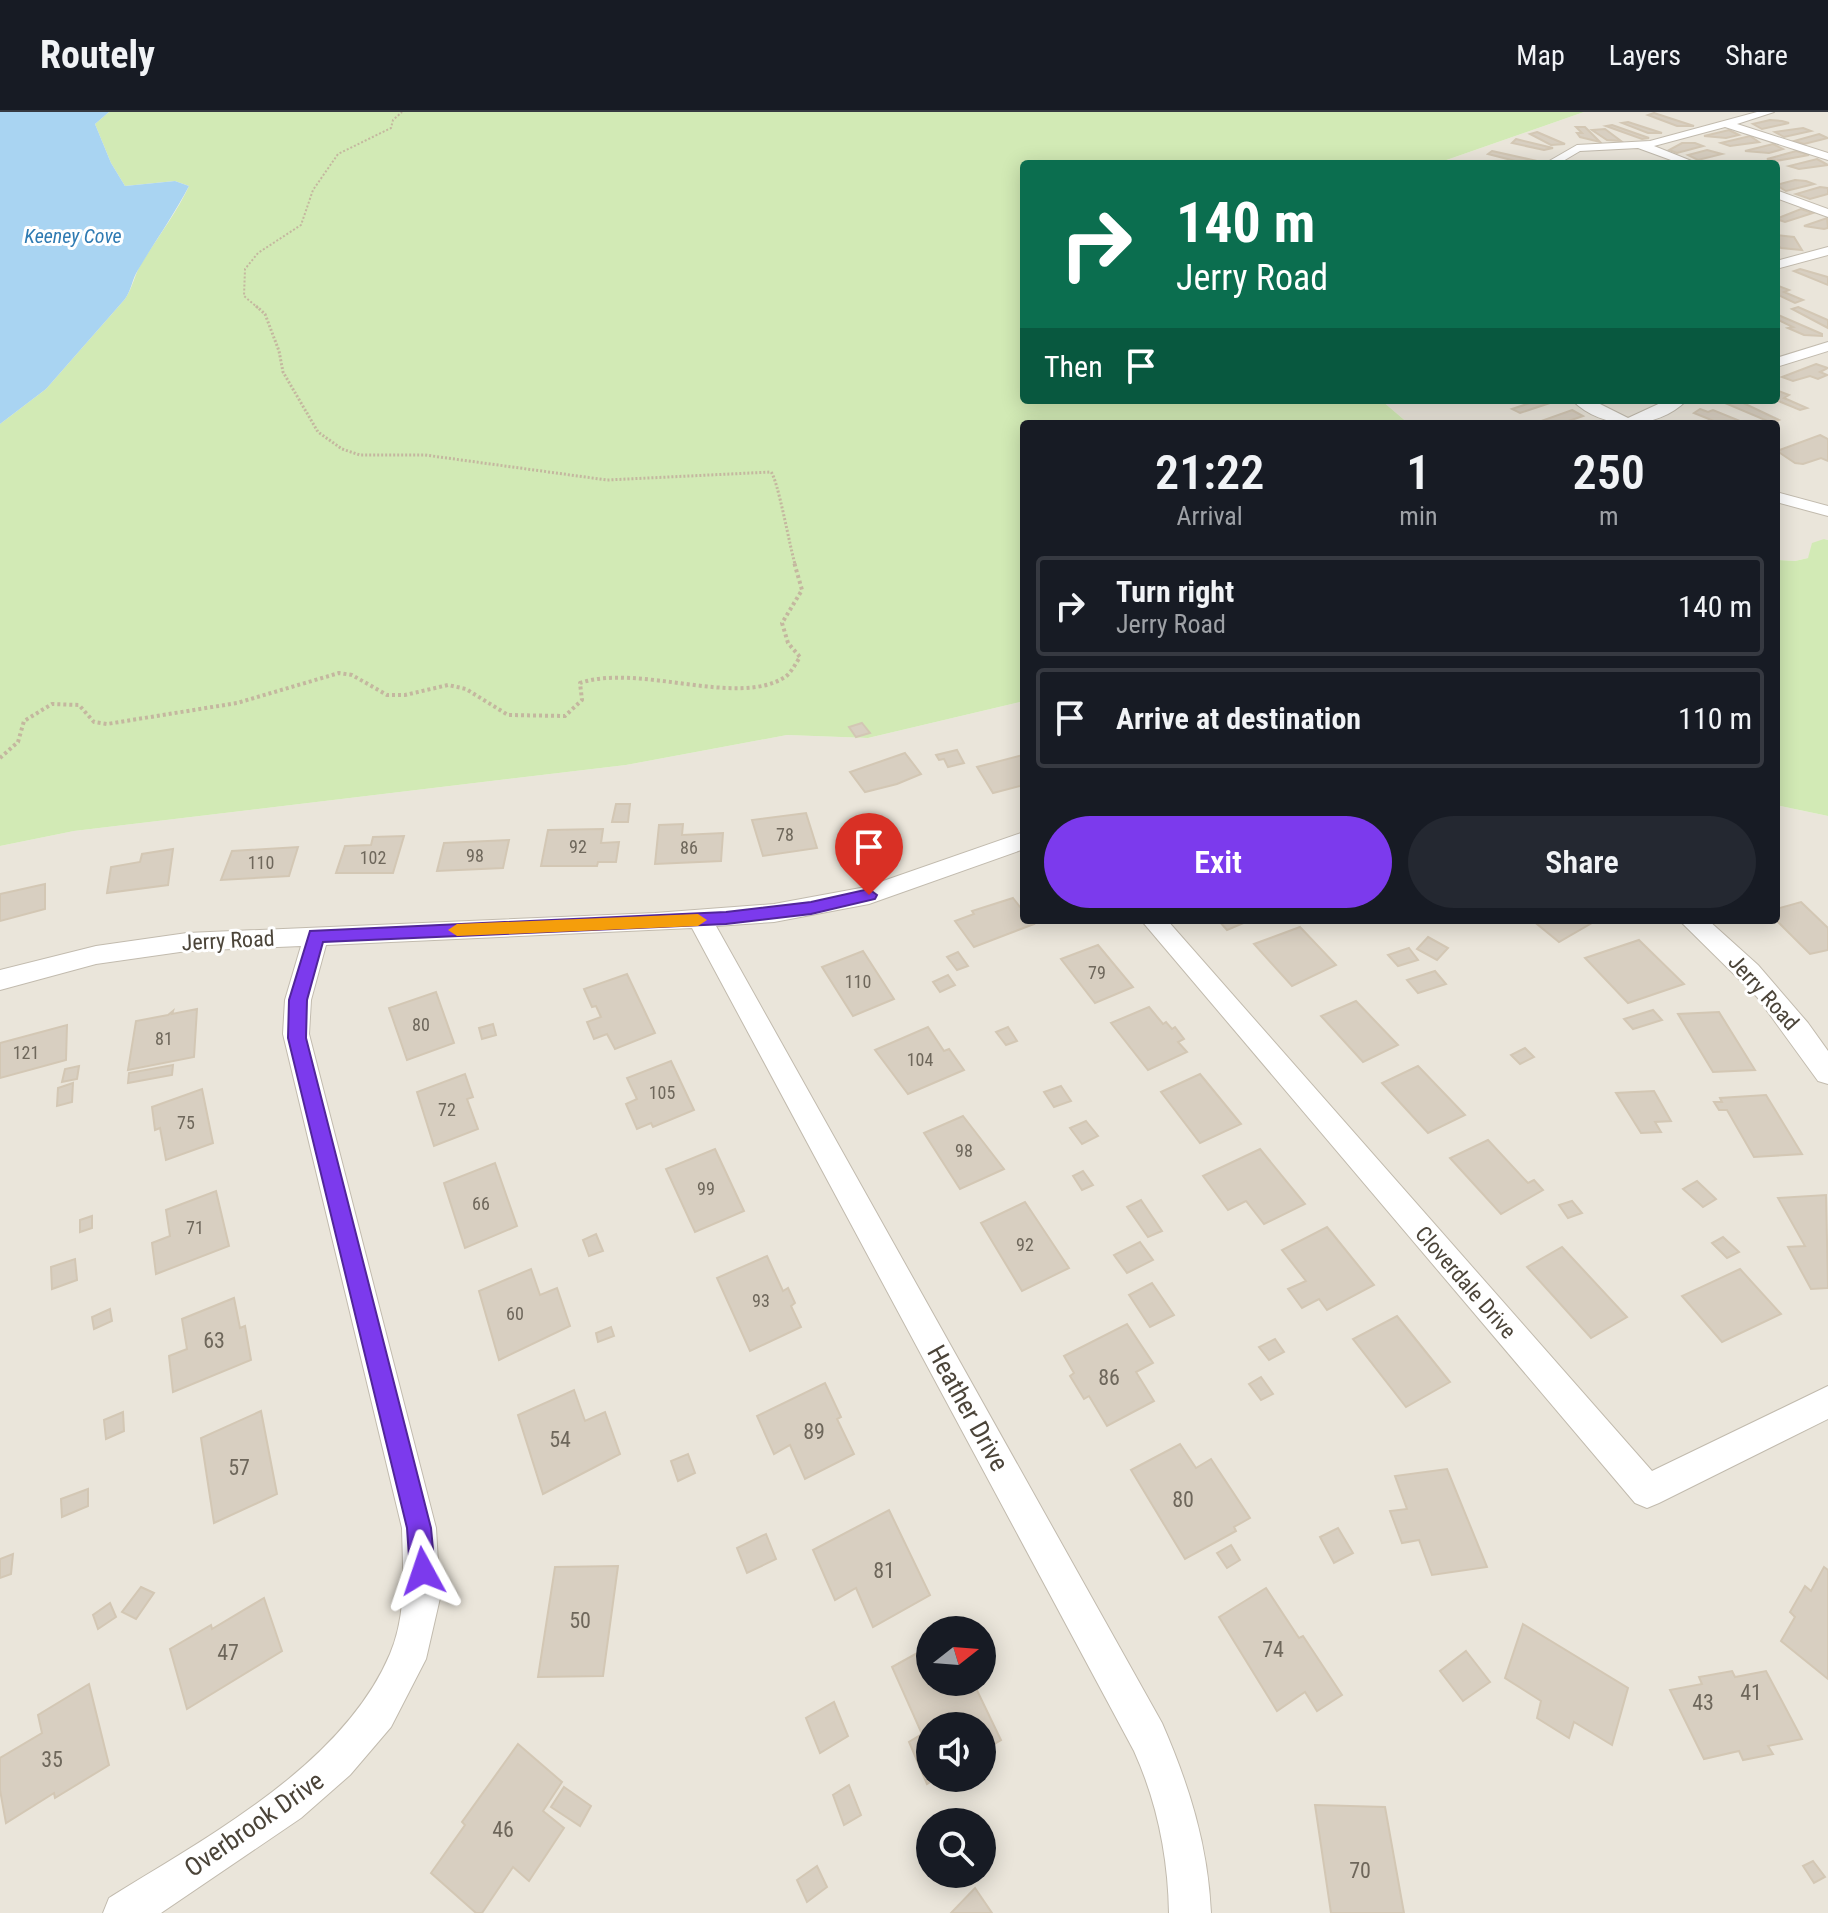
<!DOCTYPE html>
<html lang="en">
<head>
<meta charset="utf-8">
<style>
	body { margin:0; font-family:"Roboto Condensed",sans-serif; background:#242831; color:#f1f3f6; height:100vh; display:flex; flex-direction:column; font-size:30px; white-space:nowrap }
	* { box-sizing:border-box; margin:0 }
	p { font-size:26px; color:#9ea1a6 }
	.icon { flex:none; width:44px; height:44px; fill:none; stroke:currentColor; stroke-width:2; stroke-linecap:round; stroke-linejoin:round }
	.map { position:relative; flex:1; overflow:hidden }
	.sheet { position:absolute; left:1020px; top:308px; width:760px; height:504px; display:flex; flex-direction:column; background:#171b24; border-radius:8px; box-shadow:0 4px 20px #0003 }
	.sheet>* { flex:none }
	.guide { position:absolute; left:1020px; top:48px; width:760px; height:244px; border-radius:8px; box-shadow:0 4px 20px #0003; background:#0b6e4f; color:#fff; overflow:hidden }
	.needle { width:52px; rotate:73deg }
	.controls { position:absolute; left:916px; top:1504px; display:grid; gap:16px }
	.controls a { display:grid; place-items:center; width:80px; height:80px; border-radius:50%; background:#171b24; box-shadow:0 4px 20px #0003; font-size:40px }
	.pin { position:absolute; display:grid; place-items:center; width:68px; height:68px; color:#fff; margin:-82px -34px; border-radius:50% 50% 50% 0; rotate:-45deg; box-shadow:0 0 8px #0007 }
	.pin .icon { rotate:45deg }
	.me { position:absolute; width:88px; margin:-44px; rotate:355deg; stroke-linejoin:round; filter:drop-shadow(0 0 6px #0008) }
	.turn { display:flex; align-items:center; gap:28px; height:168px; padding:0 24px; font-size:36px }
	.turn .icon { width:104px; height:104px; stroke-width:2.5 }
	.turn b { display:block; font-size:56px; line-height:68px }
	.then { display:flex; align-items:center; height:76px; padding:0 24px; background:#0003; gap:16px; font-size:30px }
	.eta { display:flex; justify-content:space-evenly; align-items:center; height:136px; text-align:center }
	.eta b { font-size:48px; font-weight:600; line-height:56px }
	.action { display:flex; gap:16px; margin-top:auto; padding:16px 24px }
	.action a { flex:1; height:92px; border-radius:48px; background:#7c3aed; color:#fff; font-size:32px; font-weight:600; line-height:92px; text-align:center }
	.action a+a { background:#242831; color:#f1f3f6 }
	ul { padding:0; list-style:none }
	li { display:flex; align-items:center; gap:24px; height:100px; margin:0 16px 12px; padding:0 8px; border:4px solid #363941; border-radius:8px }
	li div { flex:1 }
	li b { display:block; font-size:30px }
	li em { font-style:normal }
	header { display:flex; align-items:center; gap:48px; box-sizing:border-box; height:112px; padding:0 40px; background:#171b24; border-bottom:2px solid #363941 }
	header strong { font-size:38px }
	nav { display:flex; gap:44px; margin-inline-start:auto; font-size:28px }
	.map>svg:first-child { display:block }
</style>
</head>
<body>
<header>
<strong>Routely</strong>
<nav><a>Map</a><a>Layers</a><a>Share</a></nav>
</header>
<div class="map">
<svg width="1828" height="1801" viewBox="0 0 1828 1801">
	<rect width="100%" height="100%" fill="#f6f3ec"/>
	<g fill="#eae5da" fill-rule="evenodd">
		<polygon points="1584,0 1828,0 1828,428 1824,427 1808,446 1795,449 1776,448 1776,312 1409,312 1381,288 1776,288 1776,52 1435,52"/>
		<path d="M1024 589V808H1776V693L1828 704V1801H0V734L74 719 626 653 787 623 868 626ZM930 1518H982V1570H930ZM930 1614H982V1666H930ZM930 1710H982V1762H930Z"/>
	</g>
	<g fill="#d2eab5">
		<path d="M109 0H1584L1435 52H1024V288H1381L1409 312H1024V589L868 626 787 623 626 653 74 719 0 734V312L46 277 125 187C133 175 134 164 141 152 157 126 176 102 189 74L175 69 125 74 111 51 95 12Z"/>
		<polygon points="1824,427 1828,428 1828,704 1776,693 1776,448 1795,449 1808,446 1812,431"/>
	</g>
	<path fill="#a9d4f2" d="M0 0H109L95 12 111 51 125 74 175 69 189 74C174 103 155 129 138 158 132 167 132 177 125 187L46 277 0 312Z"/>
	<g fill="#d8cfc1" stroke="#d3c7b4" stroke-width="2">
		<polygon points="1654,1 1694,14 1677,14 1648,3"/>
		<polygon points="1770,8 1782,9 1789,11 1762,17 1753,12"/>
		<polygon points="1628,10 1662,21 1648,21 1622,11"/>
		<polygon points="1612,13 1649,26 1642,27 1606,14"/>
		<polygon points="1576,15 1585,15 1600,30 1580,25 1577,21 1582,21"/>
		<polygon points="1803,16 1811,19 1784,25 1775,20"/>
		<polygon points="1605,17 1621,29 1607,28 1592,18"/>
		<polygon points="1729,18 1739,23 1726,26 1704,24"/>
		<polygon points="1537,20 1565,32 1551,33 1530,22"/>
		<polygon points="1819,22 1828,26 1804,32 1794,29"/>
		<polygon points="1750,24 1759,30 1730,34 1721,31"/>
		<polygon points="1516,27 1553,36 1544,38 1512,31"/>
		<polygon points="1682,31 1695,31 1703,34 1677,41 1669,38"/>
		<polygon points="1773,32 1783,37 1769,41 1745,39"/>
		<polygon points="1707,38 1722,42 1698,48 1688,43"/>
		<polygon points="1492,39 1537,49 1523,51 1488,42"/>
		<polygon points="1796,39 1809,43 1776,49 1767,47"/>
		<polygon points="1817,47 1828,53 1799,57 1789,54"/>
		<polygon points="1795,68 1806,69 1814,72 1786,79 1776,73"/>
		<polygon points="1820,75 1828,76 1828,82 1810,87 1796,82"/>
		<polygon points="1801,97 1813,101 1785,110 1776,107"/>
		<polygon points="1827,106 1828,116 1824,117 1804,114"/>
		<polygon points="1776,123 1794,125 1802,138 1781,136 1776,132"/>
		<polygon points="1800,157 1828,165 1828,173 1794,159"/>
		<polygon points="1776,173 1789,178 1784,180 1803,188 1795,191 1776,182"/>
		<polygon points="1798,195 1828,208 1828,216 1792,197"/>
		<polygon points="1776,202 1822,222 1822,224 1804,223 1788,216 1793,215 1776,207"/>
		<polygon points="1816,252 1828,256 1820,260 1827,263 1818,267 1810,264 1793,269 1782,265"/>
		<polygon points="1776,278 1789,283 1784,286 1807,296 1800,298 1776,288"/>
		<polygon points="1539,288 1556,289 1520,301 1512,297"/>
		<polygon points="1718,288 1737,288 1779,308 1772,311"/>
		<polygon points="1700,297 1708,300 1713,298 1740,309 1736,312 1721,312 1694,301"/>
		<polygon points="1572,298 1583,304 1560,312 1533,312"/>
		<polygon points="1820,323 1828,327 1828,349 1821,346 1803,352 1795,351 1777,339"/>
		<polygon points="862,611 870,621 856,625 849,615"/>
		<polygon points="957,638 964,651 948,655 944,647 939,648 936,643"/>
		<polygon points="905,641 921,662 897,672 865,680 850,660"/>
		<polygon points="1023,643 1024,673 993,681 977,655"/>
		<polygon points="616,692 630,692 628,710 612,710"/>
		<polygon points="806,701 817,736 763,744 752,708"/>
		<polygon points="683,712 682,723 723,721 721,749 655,752 659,713"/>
		<polygon points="603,717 601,731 619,730 616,750 598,750 597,754 541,754 548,718"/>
		<polygon points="404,724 393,761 336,761 345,734 371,733 373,725"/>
		<polygon points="509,728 503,756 437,759 444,731"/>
		<polygon points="298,735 289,764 221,768 232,739"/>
		<polygon points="173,737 168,773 107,781 111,755 140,750 142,742"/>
		<polygon points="45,772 45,797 0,809 0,782"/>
		<polygon points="1013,786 1024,800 1024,808 1031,808 1034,812 974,835 955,809 974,802 972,799"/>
		<polygon points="1801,790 1828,816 1828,838 1810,842 1776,808 1776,797"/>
		<polygon points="1218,808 1245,808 1246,810 1227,818"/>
		<polygon points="1532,808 1597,808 1559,830"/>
		<polygon points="1300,815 1336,853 1292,874 1254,832"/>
		<polygon points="1428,825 1448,836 1437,848 1417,837"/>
		<polygon points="1639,828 1684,872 1628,891 1585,846"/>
		<polygon points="1098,833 1133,875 1095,891 1061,847"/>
		<polygon points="1409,836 1418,848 1398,854 1388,843"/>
		<polygon points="863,839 894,887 853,904 822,855"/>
		<polygon points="958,840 968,854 957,858 947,845"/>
		<polygon points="1435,859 1446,872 1418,881 1407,868"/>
		<polygon points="627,862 655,921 615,937 607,922 594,927 587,910 601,905 596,894 592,895 584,877"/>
		<polygon points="948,863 955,873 940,880 933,870"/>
		<polygon points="436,880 454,931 407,948 389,896"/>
		<polygon points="1356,889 1398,933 1363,950 1321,904"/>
		<polygon points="1149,895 1163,912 1166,910 1172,917 1175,915 1184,927 1178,930 1187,940 1148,958 1111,911"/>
		<polygon points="197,897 194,945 128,958 136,909 168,903 173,899 172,902"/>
		<polygon points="1653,898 1662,908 1633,917 1624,907"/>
		<polygon points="1719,900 1755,958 1713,960 1678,902"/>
		<polygon points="493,912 496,923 482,927 479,916"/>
		<polygon points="67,913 66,948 0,966 0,931"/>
		<polygon points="928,915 944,939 949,937 964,958 908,982 875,938"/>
		<polygon points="1008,915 1017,929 1006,933 996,920"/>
		<polygon points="1525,936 1534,945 1520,952 1511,943"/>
		<polygon points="671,949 694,998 653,1015 651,1011 637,1017 626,992 637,987 627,966"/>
		<polygon points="173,953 172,963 128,971 129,961"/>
		<polygon points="79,954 77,967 62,970 65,957"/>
		<polygon points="1418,954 1465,1003 1428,1021 1382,971"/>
		<polygon points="465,962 473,985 467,987 478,1017 434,1034 417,980"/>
		<polygon points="1200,962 1241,1012 1200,1031 1161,980"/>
		<polygon points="73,971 72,990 57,994 58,976"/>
		<polygon points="1061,974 1071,989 1054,995 1044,980"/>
		<polygon points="202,977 213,1031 166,1048 160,1016 155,1018 152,995"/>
		<polygon points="1654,979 1671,1009 1655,1010 1661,1020 1641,1021 1616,981"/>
		<polygon points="1766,983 1802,1042 1754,1045 1727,998 1719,998 1714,990 1722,990 1720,986"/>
		<polygon points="963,1004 1004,1057 960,1077 924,1021"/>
		<polygon points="1086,1009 1098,1024 1082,1032 1070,1016"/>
		<polygon points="1488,1028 1528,1071 1534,1068 1543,1078 1501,1102 1450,1046"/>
		<polygon points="715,1037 744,1099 695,1120 666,1057"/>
		<polygon points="1260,1037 1305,1092 1264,1112 1246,1089 1228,1098 1203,1064"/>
		<polygon points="495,1051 517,1114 465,1136 444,1071"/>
		<polygon points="1083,1059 1093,1073 1082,1078 1073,1064"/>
		<polygon points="1697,1069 1716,1087 1703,1095 1683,1077"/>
		<polygon points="216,1079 229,1134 156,1162 152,1131 170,1124 166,1098"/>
		<polygon points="1826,1083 1828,1176 1811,1177 1788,1135 1805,1134 1778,1086"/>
		<polygon points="1141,1088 1162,1119 1148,1125 1127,1095"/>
		<polygon points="1572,1089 1582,1101 1568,1106 1559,1093"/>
		<polygon points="1025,1090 1069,1156 1022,1179 981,1111"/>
		<polygon points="92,1104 92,1116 80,1120 80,1108"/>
		<polygon points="1327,1115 1374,1173 1327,1198 1319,1187 1302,1196 1288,1177 1306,1169 1282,1138"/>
		<polygon points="596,1122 603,1139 589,1144 583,1128"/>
		<polygon points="1723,1125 1739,1140 1727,1146 1712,1131"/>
		<polygon points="1140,1130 1153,1148 1127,1161 1114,1143"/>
		<polygon points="1562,1135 1627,1205 1591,1226 1527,1155"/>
		<polygon points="767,1144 783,1179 788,1176 795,1191 791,1194 801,1215 750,1239 717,1166"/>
		<polygon points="75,1147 77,1168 52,1177 51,1155"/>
		<polygon points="531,1157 540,1183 557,1176 570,1214 499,1248 479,1179"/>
		<polygon points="1740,1157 1781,1202 1722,1230 1682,1184"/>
		<polygon points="1152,1171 1174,1203 1150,1215 1129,1183"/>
		<polygon points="234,1186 240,1216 245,1214 251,1248 173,1280 169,1244 187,1237 182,1207"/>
		<polygon points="110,1197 112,1209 94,1217 92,1205"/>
		<polygon points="1397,1204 1450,1270 1406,1295 1353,1227"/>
		<polygon points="1127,1212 1153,1251 1136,1260 1154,1289 1107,1314 1089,1284 1084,1287 1070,1264 1074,1261 1064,1244"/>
		<polygon points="611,1215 614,1224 598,1230 596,1221"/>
		<polygon points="1275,1227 1284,1240 1269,1248 1259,1235"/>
		<polygon points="1261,1265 1273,1282 1261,1288 1249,1272"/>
		<polygon points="825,1271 841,1305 837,1307 854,1342 805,1367 790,1333 774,1342 757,1304"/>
		<polygon points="574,1278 585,1309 605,1300 620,1342 543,1382 518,1303"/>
		<polygon points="261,1299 277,1382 214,1411 201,1326"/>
		<polygon points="123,1300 124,1319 106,1327 104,1308"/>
		<polygon points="1180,1332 1196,1356 1211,1347 1250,1406 1234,1415 1236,1419 1185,1447 1131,1358"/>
		<polygon points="688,1342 695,1361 678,1369 671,1349"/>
		<polygon points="1447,1357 1487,1455 1432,1463 1419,1428 1402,1431 1390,1399 1407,1397 1395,1364"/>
		<polygon points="88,1377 88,1394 62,1405 61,1387"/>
		<polygon points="889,1398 930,1483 873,1515 856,1476 835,1488 813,1438"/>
		<polygon points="1338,1416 1353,1441 1334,1451 1320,1425"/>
		<polygon points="766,1422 776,1447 747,1461 737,1436"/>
		<polygon points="1231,1433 1240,1448 1227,1456 1217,1441"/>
		<polygon points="13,1442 11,1462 0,1466 0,1447"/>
		<polygon points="618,1454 603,1564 538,1565 555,1455"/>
		<polygon points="1824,1455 1828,1458 1828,1567 1781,1529 1795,1505 1790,1500 1805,1474 1811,1479"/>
		<polygon points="141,1475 154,1481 136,1507 122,1500"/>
		<polygon points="1266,1476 1299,1526 1303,1524 1342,1583 1317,1599 1305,1580 1277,1599 1219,1505"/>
		<polygon points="264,1486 282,1539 187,1597 170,1537 211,1513 212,1517"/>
		<polygon points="110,1491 116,1505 98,1517 93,1503"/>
		<polygon points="1523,1512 1628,1576 1612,1633 1574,1610 1569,1626 1537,1606 1541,1589 1505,1566"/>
		<polygon points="930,1534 930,1570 973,1570 1001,1628 982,1639 982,1614 930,1614 930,1666 937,1666 927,1672 909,1630 922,1622 892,1555"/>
		<polygon points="1466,1539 1490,1570 1463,1589 1440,1559"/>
		<polygon points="1732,1559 1735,1565 1766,1559 1802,1627 1768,1634 1773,1642 1743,1648 1739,1639 1704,1647 1670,1578 1702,1572 1699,1565"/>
		<polygon points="89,1572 109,1653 55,1686 54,1681 6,1711 0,1678 0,1646 42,1621 38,1603"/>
		<polygon points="834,1590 848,1624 820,1641 806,1606"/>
		<polygon points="518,1632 562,1670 543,1699 564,1716 529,1769 513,1755 482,1801 476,1801 431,1761 465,1713 462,1710"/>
		<polygon points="849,1673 861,1703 844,1713 833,1683"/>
		<polygon points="564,1675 591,1694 580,1714 551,1695"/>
		<polygon points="1315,1693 1385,1695 1404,1801 1331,1801"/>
		<polygon points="1813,1749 1825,1765 1814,1771 1803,1754"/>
		<polygon points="817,1754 827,1775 807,1790 797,1768"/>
		<polygon points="975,1776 992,1801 951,1801"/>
	</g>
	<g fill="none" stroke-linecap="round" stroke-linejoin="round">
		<defs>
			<g id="street">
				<polygon points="1757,0 1774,0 1737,12 1828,41 1828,48 1725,15 1654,34 1699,52 1682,52 1638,36 1580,39 1558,52 1544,52 1577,33 1650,29"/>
				<polygon points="1776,78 1828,97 1828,105 1776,86"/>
				<polygon points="1828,135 1828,143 1776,157 1776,149"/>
				<polygon points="1828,230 1828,239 1776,255 1776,246"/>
				<path d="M1572 288H1592L1628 306 1667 288H1687C1656 319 1603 319 1572 288Z"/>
				<polygon points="1776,380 1828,394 1828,404 1776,390"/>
				<path d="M1024 720V737L869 792 774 810 716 814 1162 1611C1189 1673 1208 1733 1211 1801H1169C1168 1744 1157 1690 1134 1639L692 816 326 833 311 888 309 922 436 1416 440 1486 426 1547 391 1615 350 1663 301 1706 161 1801H103L109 1786C207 1725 343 1653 390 1542 407 1502 403 1459 402 1416L283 922 285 888 301 834 187 839 96 852 0 878V858L96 834 187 821 655 801 774 792 866 775Z"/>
				<polygon points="1141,808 1167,808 1652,1359 1828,1274 1828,1307 1659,1391 1647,1396 1635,1391"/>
				<polygon points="1679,808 1708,808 1758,853 1808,911 1828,939 1828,972 1818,969 1757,885"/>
			</g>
		</defs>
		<use href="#street" stroke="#c2bbae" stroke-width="2"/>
		<polyline stroke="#c4b79f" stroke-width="2" stroke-dasharray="2 2" stroke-linecap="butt" points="258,196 244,184 245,157 258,141 301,113 313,78 338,42 391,16 393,8 402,0"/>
		<path stroke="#c4b79f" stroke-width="3" stroke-dasharray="2 2" stroke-linecap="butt" d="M256 194 265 202 279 239 283 260 318 320 342 337 360 343H425L607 368 771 360C778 368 790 436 795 452"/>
		<path stroke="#c4b79f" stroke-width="4" stroke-dasharray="3 3" stroke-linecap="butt" d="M0 646 18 630 24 609 52 592 79 593 94 610 107 612 237 591 339 561 352 563 387 583H405L448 573 466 577 508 603 565 604 582 588 580 571C640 551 737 596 785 565 791 561 796 551 800 545L788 531 782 511 802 478 794 450"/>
		<use href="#street" fill="#fff" fill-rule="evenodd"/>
	</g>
	<polygon fill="#7c3aed" stroke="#51269a" stroke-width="2" points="869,777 877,783 875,787 811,802 726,812 323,830 307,888 306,926 431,1416 435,1459 431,1468 423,1472 414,1468 410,1459 407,1416 288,926 289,888 310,819 726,800 811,790"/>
	<polygon fill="#f59e0b" points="698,802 707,808 698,814 457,824 448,818 457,812"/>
	<g text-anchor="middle" stroke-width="6" stroke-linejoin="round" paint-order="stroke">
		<g font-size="18" fill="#6e675b">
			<text x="785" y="729">78</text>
			<text x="578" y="741">92</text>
			<text x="689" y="742">86</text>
			<text x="475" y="750">98</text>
			<text x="373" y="752">102</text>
			<text x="261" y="757">110</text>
			<text x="1097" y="867">79</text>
			<text x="858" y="876">110</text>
			<text x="421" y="919">80</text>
			<text x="164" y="933">81</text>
			<text x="26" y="947">121</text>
			<text x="920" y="954">104</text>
			<text x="662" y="987">105</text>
			<text x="447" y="1004">72</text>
			<text x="186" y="1017">75</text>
			<text x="964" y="1045">98</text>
			<text x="706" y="1083">99</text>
			<text x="481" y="1098">66</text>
			<text x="195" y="1122">71</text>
			<text x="1025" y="1139">92</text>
			<text x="761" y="1195">93</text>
			<text x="515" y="1208">60</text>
		</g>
		<g font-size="20" font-style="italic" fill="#2e7ab2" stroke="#fff">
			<text x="73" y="131">Keeney Cove</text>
		</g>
		<g font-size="22" fill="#4b4439" stroke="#fff">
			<text transform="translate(228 828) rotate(-3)" y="8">Jerry Road</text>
			<text transform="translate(1764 880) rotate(48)" y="8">Jerry Road</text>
			<text transform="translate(1466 1170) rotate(49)" y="8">Cloverdale Drive</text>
		</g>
		<g font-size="22" fill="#6e675b">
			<text x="214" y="1236">63</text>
			<text x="1109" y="1273">86</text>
			<text x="814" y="1327">89</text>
			<text x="560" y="1335">54</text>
			<text x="239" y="1363">57</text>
			<text x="1183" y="1395">80</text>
			<text x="884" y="1466">81</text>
			<text x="580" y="1516">50</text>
			<text x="1273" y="1545">74</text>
			<text x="228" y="1548">47</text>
			<text x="1751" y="1588">41</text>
			<text x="1703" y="1598">43</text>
			<text x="52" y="1655">35</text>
			<text x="503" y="1725">46</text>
			<text x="1360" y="1766">70</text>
		</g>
		<g font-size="26" fill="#4b4439" stroke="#fff">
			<text transform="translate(968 1296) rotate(61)" y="9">Heather Drive</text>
			<text transform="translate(254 1712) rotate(-35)" y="9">Overbrook Drive</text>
		</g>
	</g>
</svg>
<div class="controls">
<a><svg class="needle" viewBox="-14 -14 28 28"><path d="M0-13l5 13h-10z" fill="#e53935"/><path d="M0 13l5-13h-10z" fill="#9ea1a6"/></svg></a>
<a><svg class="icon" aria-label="sound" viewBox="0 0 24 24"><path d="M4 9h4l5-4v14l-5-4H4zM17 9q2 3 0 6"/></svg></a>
<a><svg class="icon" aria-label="search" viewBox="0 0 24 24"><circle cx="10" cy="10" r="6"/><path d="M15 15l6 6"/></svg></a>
</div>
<div class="pin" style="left:869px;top:783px;background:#d93025"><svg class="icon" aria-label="arrive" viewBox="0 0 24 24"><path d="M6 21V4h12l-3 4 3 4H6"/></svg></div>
<svg class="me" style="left:423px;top:1459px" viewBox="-20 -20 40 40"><path d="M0-17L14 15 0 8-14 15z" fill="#7c3aed" stroke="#fff" stroke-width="4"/></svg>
<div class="guide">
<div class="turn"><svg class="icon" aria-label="right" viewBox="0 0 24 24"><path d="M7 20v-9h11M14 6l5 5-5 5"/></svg><div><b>140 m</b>Jerry Road</div></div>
<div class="then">Then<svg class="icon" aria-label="arrive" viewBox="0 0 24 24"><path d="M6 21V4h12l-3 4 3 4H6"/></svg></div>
</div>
<section class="sheet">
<div class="eta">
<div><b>21:22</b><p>Arrival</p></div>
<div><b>1</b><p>min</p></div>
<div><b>250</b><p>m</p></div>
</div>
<ul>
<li><svg class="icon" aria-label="right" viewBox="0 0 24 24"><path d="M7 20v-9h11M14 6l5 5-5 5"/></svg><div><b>Turn right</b><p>Jerry Road</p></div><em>140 m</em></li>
<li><svg class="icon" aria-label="arrive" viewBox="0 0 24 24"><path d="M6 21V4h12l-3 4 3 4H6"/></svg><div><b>Arrive at destination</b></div><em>110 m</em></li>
</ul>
<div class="action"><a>Exit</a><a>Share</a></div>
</section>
</div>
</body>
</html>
